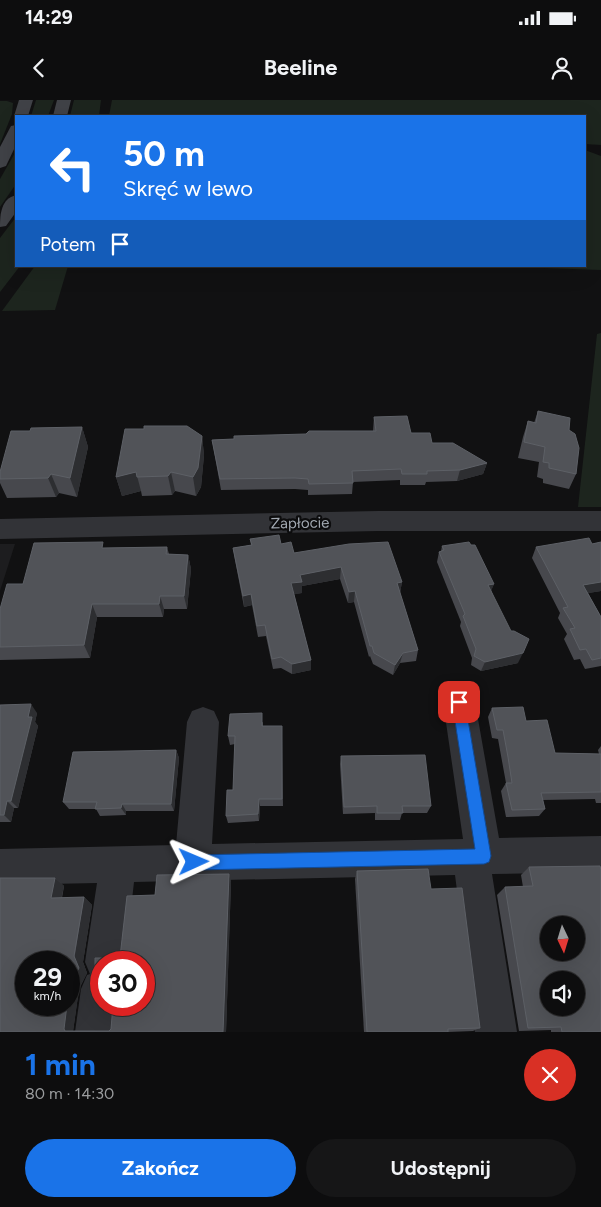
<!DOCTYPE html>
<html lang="pl">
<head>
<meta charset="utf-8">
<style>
	body { margin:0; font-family:Figtree,sans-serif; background:#161617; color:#f1f3f6; height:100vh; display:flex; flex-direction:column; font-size:19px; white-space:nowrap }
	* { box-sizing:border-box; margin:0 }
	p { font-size:16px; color:#9a9c9e }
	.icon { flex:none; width:28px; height:28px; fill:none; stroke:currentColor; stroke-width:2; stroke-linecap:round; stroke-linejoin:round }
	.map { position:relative; height:932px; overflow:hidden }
	.drawer { display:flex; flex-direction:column; background:#0d0d0e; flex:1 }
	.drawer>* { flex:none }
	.banner { position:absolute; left:15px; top:15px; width:571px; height:152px; border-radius:0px; box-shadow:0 5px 20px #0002,0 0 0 1px #2d2d2e; background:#1a73e8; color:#fff; overflow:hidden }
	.needle { width:32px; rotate:176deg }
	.tools { position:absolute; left:540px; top:816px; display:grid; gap:10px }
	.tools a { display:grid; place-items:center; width:45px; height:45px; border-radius:50%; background:#0d0d0e; box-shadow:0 5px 20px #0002,0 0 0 1px #2d2d2e; font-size:25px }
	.speed { position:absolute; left:15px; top:851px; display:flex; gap:10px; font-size:25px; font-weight:700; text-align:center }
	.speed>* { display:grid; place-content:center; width:65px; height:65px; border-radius:50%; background:#0d0d0e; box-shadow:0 5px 20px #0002,0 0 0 1px #2d2d2e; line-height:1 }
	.speed small { font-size:12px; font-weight:400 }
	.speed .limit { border:8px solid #d22; background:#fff; color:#111 }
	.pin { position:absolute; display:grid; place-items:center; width:42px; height:42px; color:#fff; margin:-21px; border-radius:10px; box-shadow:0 2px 8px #0006 }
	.me { position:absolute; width:55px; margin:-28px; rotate:89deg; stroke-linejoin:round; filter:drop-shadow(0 0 4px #0008) }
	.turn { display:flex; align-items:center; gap:18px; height:105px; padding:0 25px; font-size:22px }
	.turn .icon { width:65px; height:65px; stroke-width:2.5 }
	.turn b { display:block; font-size:35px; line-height:42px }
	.then { display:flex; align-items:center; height:48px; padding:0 25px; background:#0003; gap:10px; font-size:19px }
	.round { display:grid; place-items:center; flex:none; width:52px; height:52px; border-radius:26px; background:#161617 }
	.head { display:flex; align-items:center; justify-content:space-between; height:85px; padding:0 25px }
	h1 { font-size:30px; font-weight:700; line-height:38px; color:#1a73e8 }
	.button { display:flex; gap:10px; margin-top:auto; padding:10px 25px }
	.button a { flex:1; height:58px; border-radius:30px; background:#1a73e8; color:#fff; font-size:20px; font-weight:700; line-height:58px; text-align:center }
	.button a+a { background:#161617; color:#f1f3f6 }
	.status { display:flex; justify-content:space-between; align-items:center; height:35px; padding:0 25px; background:#0d0d0e; direction:ltr }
	.status svg { height:14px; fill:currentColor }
	header { display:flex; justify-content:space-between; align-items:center; height:65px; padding:0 25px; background:#0d0d0e; font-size:22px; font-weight:700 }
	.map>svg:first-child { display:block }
</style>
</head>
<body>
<div class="status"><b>14:29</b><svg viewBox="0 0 49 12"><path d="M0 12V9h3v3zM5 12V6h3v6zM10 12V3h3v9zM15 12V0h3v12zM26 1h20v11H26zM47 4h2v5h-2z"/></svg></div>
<header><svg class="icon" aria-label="back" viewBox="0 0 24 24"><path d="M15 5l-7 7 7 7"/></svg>Beeline<svg class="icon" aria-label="person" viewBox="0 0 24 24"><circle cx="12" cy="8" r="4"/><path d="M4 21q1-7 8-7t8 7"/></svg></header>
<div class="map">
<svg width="601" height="932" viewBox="0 0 601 932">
	<rect width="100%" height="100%" fill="#111112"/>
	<polygon fill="#1d1d1f" points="0,444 15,444 0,491"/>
	<g fill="#1d251e">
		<polygon points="36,0 54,0 48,16 31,16"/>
		<polygon points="74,0 101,0 99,16 70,16"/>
		<polygon points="112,0 601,0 601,45 585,44 585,16 109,16"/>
		<polygon points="0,1 7,1 13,3 12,14 0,44"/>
		<polygon points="585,50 601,56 601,170 544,168 543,166 585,166"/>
		<polygon points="16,51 16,84 0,107 0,79"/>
		<polygon points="16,117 16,166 20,166 0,192 0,138"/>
		<polygon points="35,166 68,166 55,210 2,211"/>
		<polygon points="601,233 601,407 578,407 597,234"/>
	</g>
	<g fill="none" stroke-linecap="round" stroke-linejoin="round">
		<g fill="#323337" fill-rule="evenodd">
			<polygon points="378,411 601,411 601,431 378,431 0,439 0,419"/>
			<polygon points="459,588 470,592 475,602 499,738 601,736 601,772 492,774 517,932 475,932 455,775 134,782 125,862 101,862 101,905 119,905 117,932 75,932 81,889 87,875 90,874 85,862 97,783 0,785 0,749 176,745 187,622 192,611 203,607 214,611 219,622 212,744 463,739 443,602 448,592"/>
		</g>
		<g fill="#404247" fill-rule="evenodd">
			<polygon points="19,0 33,0 28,16 16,16 16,19 14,16"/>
			<polygon points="57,0 71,0 67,16 53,16"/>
			<polygon points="16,25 16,45 6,66 0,68 0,47 11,26"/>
			<path d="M16 95V112L6 126 0 127C0 114 1 99 16 95Z"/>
		</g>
	</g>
	<g fill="#47484d" fill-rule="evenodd">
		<polygon points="538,311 569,330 576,374 569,389 543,383 543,379 537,377 539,362 518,358 523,337 528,321 534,323"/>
		<polygon points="374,317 432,343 487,363 483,374 457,381 426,382 425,385 400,385 400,380 353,382 352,394 308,395 308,390 295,389 221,390 212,340 234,339 373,331"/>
		<polygon points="82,327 88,347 77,397 59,393 56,397 7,398 0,383 0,372 30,331"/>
		<polygon points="202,336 204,355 201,387 196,396 175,391 172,395 142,396 141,391 122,396 116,377"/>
		<polygon points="250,439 281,444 294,453 402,482 400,493 418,550 416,561 400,563 393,575 373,564 370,556 369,557 354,502 348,503 340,479 302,486 302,493 294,494 311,560 311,570 292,574 281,568 273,569 266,536 258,537 252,505 244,507 235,460 233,448 251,445"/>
		<polygon points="601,442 601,491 588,493 601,517 601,566 585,569 580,559 574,560 564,539 567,534 558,518 560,513 532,458 536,447 592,444"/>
		<polygon points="442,446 494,484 491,490 518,563 481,571 471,565 472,558 460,526 461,522 437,462 439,452 441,451"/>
		<polygon points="167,447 169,454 188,455 191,469 187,509 164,509 163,517 97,517 90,558 0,560 0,509 23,484 105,448"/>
		<polygon points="0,605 37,613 35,622 38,626 18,708 14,708 11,722 0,722"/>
		<polygon points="492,608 526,621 555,653 599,654 598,650 601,646 601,703 596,703 595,699 543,700 545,709 539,716 506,717 501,691 506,683 498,639 492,638 488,617"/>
		<polygon points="263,622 263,626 282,635 283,706 260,706 259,721 228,723 226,716 233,690 235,644 230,645 228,636"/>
		<polygon points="176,650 179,658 174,711 126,711 126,715 100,716 96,709 69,709 63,702"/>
		<polygon points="341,656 431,706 427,713 402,713 400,720 375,720 375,713 343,714 340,664"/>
		<polygon points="529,767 601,932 551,932 551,930 519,931 497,795 505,787 523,787 521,775"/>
		<polygon points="357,771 431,789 480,928 473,931 448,932 364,932 355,779"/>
		<path d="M229 774 231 782 226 932H0V778H55L64 786 62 798 84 797 92 805 83 862 87 873 79 889 73 931H109L111 929 113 905H144V862H101V902L95 899V858H118L120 857 127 796 155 795 157 775ZM26 862H69V905H26Z"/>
	</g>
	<g fill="#2d2e31">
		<polygon points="82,327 88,347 77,397 70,378"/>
		<polygon points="202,336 204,355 201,387 196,396 193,377"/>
		<polygon points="487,363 483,374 457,381 460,370"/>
		<polygon points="136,372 141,391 122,396 116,377"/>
		<polygon points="171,372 175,391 172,395 168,376"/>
		<polygon points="51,374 59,393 56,397 48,378"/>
		<polygon points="188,455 191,469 187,509 184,496"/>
		<polygon points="341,467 340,479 302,486 302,493 291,495 291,483 300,475"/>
		<polygon points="402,482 400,493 397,483"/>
		<polygon points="601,482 601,491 577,495 583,485"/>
		<polygon points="494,484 490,494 488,485"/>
		<polygon points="355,491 354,502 348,503 349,492"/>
		<polygon points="251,494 252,505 244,507 243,496"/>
		<polygon points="160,496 164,509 163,517 159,504"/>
		<polygon points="92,504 97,517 90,558 84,545"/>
		<polygon points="403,553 400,563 393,575 395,565"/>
		<polygon points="523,553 518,563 481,571 485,562"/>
		<polygon points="311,560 311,570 292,574 292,564"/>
		<polygon points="31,604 37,613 35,622 38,626 18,708 11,701"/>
		<polygon points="176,650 179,658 174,711 171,704"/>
		<polygon points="259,699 260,706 259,721 258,714"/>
		<polygon points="7,701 14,708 11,722 4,715"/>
		<polygon points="122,704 126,711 126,715 121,708"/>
		<polygon points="229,774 231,782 226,932 223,932"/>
		<polygon points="55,778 64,786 60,805 51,798"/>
		<polygon points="84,797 92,805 83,862 87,873 79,889 73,932 65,931 64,929 67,905 69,905 69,893"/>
	</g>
	<g fill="#515358" stroke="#5d6066" fill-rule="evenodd">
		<polygon points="538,311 570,318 569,330 575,334 579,348 576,374 549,368 549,363 543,362 545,347 524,342 528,321 536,323"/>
		<polygon points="407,316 411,333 430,333 432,343 453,343 487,363 460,370 427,371 427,374 402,374 401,369 352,371 353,383 309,384 308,379 295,378 220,379 212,340 234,339 234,336 306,334 309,331 376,331 374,317"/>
		<polygon points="144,326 187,326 202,336 198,368 193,377 171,372 168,376 137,377 136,372 116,377 125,329 144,329"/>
		<polygon points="82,327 70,378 51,374 48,378 0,379 0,372 11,331 30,331 31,328"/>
		<polygon points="279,435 281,444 291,442 294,453 349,444 388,442 402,482 397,483 418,550 403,553 395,565 374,553 372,546 370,546 355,491 349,492 341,467 300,475 302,482 291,483 311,560 292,564 281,557 272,559 265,525 257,526 251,494 243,496 233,448 252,445 250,439"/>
		<polygon points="589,438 592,444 601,442 601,482 583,485 601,517 601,558 592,560 586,549 580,550 570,529 575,528 563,508 568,507 536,447"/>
		<polygon points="103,442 102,448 167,447 166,454 188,455 184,496 160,496 159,504 92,504 84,545 0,547 0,509 7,484 23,484 34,443"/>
		<polygon points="469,442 471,445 475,445 494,484 488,485 511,531 514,531 529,539 523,553 485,562 474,556 476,549 463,516 465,514 439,452 444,450 442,446"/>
		<polygon points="31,604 28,617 32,617 11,701 7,701 4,715 0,715 0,605"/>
		<polygon points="523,607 526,621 547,620 555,653 601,654 601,692 541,693 545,709 512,710 506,683 512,683 508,657 503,630 497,630 492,608"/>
		<polygon points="262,613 262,626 282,626 282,699 259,699 258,714 226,716 227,690 233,690 235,636 228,636 230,614"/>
		<polygon points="176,650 171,704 122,704 121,708 95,709 97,702 63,702 73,652"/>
		<polygon points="425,655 431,706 402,706 403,713 377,713 377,706 344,707 341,656"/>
		<path d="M600 766 601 770V932H562L561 927 528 928 505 787 533 786 529 767ZM549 825H576V852H549ZM549 880H576V908H549Z"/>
		<polygon points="428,769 431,789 462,788 480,928 448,929 448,932 367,932 357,771"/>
		<polygon points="229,774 223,932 0,932 0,778 55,778 51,798 84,797 74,856 79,868 70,884 69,893 69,862 26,862 26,905 67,905 64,929 65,931 109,931 111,929 113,905 144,905 144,862 101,862 101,899 95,899 95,858 118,858 120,857 127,796 155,795 157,775"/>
	</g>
	<polygon fill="#1a73e8" stroke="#114b97" points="459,596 463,598 465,602 491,756 489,762 484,764 194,770 188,768 186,762 188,757 194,755 475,749 452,602 454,598"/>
	<g text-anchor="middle" stroke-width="4.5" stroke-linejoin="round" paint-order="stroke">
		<g font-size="15" fill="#a2a9b2" stroke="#0c0c0d">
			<text transform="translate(300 423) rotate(-1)" y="5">Zapłocie</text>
		</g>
	</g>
</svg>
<div class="tools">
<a><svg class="needle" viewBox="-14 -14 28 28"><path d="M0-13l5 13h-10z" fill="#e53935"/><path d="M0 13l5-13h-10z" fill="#9a9c9e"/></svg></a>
<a><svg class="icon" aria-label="sound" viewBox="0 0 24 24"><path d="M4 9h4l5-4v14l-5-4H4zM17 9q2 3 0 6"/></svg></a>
</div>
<div class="speed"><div>29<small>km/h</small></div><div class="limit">30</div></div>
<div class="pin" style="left:459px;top:602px;background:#d93025"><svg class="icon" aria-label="arrive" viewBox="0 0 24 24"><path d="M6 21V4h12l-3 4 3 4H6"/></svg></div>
<svg class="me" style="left:194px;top:762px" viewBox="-20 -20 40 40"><path d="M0-17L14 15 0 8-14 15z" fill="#1a73e8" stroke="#fff" stroke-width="4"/></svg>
<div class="banner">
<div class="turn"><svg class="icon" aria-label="left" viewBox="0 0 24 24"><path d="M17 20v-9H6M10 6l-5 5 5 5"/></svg><div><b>50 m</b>Skręć w lewo</div></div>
<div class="then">Potem<svg class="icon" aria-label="arrive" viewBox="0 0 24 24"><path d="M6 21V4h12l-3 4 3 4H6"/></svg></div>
</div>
</div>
<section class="drawer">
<div class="head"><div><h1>1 min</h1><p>80 m · 14:30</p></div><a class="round" style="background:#d93025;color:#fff"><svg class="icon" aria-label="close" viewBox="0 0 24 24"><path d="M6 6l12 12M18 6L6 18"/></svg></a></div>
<div class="button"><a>Zakończ</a><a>Udostępnij</a></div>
</section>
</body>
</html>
